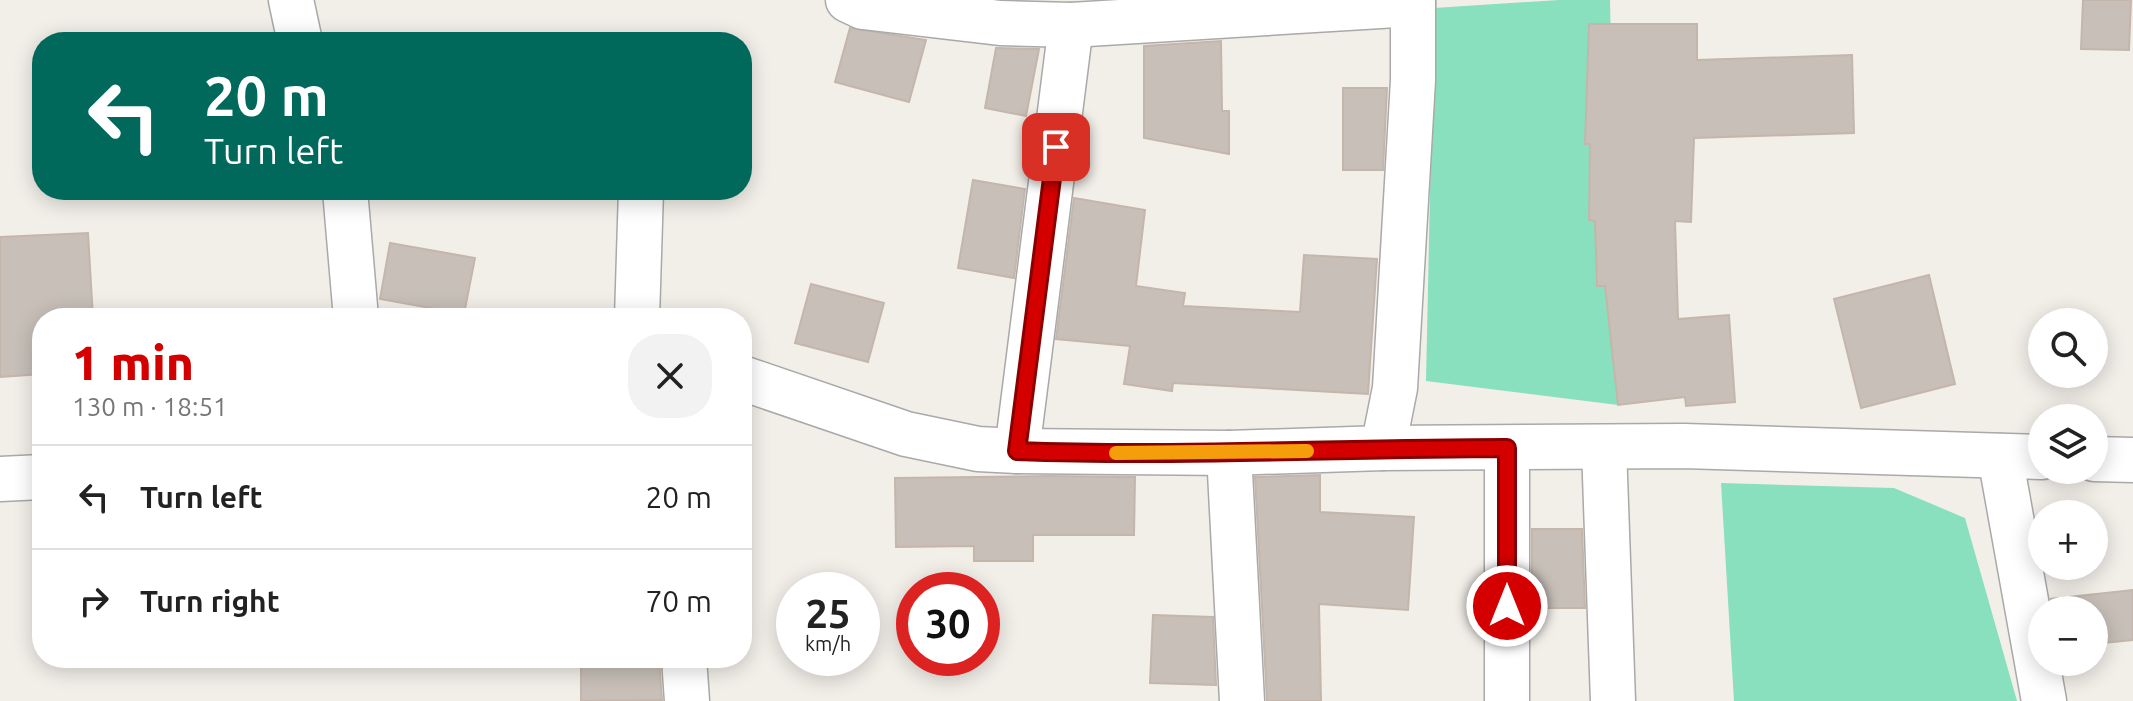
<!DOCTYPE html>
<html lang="en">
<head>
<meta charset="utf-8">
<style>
	body { margin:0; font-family:Ubuntu,sans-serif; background:#f2f2f2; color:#222; height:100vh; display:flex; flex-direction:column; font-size:30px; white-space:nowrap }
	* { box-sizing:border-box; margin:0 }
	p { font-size:26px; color:#767676 }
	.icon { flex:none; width:44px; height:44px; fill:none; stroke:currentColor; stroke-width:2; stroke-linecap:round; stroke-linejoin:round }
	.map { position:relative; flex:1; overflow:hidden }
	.side { position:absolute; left:32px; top:308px; width:720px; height:360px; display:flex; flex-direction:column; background:#fff; border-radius:32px; box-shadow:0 4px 20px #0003 }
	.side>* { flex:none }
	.hud { position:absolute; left:32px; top:32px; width:720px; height:168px; border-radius:32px; box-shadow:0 4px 20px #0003; background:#00695c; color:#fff; overflow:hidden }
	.controls { position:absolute; left:2028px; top:308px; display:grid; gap:16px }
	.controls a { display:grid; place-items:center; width:80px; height:80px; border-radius:50%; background:#fff; box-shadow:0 4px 20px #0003; font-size:40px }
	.speed { position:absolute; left:776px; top:572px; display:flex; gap:16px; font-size:40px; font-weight:700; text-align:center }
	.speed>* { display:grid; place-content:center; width:104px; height:104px; border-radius:50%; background:#fff; box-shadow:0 4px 20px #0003; line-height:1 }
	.speed small { font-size:20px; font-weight:400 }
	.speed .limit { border:12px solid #d22; background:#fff; color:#111 }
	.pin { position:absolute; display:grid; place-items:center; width:68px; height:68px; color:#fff; margin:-34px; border-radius:16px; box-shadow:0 4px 12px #0006 }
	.me { position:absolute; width:88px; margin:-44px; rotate:0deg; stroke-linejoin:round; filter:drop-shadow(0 0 6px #0008) }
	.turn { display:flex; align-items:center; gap:28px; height:168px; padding:0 40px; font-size:36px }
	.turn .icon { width:104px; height:104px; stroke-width:2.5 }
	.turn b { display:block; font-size:56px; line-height:68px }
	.round { display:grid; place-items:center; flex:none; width:84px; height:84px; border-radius:32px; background:#f2f2f2 }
	.head { display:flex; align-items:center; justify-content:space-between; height:136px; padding:0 40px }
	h1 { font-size:48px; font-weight:800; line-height:60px; color:#d40000 }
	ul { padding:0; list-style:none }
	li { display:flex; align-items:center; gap:24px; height:104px; padding:0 40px; border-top:2px solid #e0e0e0 }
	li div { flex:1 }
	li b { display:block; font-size:30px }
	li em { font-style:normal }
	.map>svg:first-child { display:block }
</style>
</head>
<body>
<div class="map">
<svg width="2133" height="701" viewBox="0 0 2133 701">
	<rect width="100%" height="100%" fill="#f2efe9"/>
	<g fill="#88e0be">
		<polygon points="1559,0 1610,0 1618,405 1426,381 1434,8"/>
		<polygon points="1721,483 1894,488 1965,518 2017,701 1734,701"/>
	</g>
	<g fill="#c7bfb8" stroke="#c4b6ab" stroke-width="2">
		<polygon points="2083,0 2131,0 2129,50 2081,49"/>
		<polygon points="1589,24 1697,24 1697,60 1852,55 1854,133 1694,138 1691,222 1675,221 1678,319 1729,315 1735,402 1686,406 1685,397 1618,405 1605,286 1597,286 1595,221 1589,220 1590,144 1585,144"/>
		<polygon points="850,28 926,40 909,102 835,82"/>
		<polygon points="1221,41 1222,111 1229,111 1229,154 1144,138 1144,46"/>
		<polygon points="996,48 1039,49 1026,116 985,108"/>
		<polygon points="1343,88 1387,88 1383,170 1343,170"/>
		<polygon points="973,180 1025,189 1014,278 958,268"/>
		<polygon points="1074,198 1145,210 1136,286 1185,293 1183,306 1300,312 1304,255 1377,259 1368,394 1173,383 1172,391 1124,384 1130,346 1056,339"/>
		<polygon points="88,233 93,318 42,318 42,374 0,377 0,237"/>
		<polygon points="390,243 475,258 464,314 380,299"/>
		<polygon points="1929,275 1955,384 1861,408 1834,299"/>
		<polygon points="811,284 884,303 868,362 795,343"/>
		<polygon points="1320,475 1320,512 1414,517 1408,610 1319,604 1321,701 1267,701 1255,477"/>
		<polygon points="1049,476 1135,477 1134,535 1033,535 1033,561 974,561 974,546 896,547 895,478"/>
		<polygon points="1532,529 1582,529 1585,608 1532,608"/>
		<polygon points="2133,590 2133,640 2094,644 2094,610 2053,610 2051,599"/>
		<polygon points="1153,615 1213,617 1216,685 1150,683"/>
		<polygon points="581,658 659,658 662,700 581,701"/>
	</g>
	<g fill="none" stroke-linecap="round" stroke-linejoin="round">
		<defs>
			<g id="minor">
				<polyline points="291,0 300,42"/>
				<polyline points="848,0 863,7 1000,23 1071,25 1413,4"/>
				<polyline points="345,190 356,318"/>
				<polyline points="637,318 641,190"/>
				<polyline points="742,378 906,434 978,449 1017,451 1229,453 1383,448 1684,446 2042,457"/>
				<polyline points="1383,448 1395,388 1413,80 1413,0"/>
				<polyline points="1507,448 1507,701"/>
				<polyline points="1604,448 1613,701"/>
				<polyline points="1017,451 1071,25"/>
				<polyline points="1229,453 1242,701"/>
				<polyline points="2000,456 2044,701"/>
				<polyline points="2094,459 2133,460"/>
				<polyline points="0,479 42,477"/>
				<polyline points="684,658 687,701"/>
			</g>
		</defs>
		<use href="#minor" stroke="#a9a9a9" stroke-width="47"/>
		<use href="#minor" stroke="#fff" stroke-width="44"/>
	</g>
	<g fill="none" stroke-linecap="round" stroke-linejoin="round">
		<defs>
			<path id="route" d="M1056 147 1017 451C1180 457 1344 448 1507 448V606"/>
		</defs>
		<use href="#route" stroke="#8a0000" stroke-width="20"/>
		<use href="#route" stroke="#d40000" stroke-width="14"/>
		<polyline stroke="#f59e0b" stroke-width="14" points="1116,453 1307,451"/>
	</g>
</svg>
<div class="controls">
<a><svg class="icon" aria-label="search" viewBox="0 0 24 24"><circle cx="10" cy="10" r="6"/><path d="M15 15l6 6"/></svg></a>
<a><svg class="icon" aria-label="layers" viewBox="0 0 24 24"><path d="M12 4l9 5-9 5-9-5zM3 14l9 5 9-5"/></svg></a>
<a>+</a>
<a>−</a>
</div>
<div class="speed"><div>25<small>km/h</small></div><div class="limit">30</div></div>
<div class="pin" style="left:1056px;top:147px;background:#d93025"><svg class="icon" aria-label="arrive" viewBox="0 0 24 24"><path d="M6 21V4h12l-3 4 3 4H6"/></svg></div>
<svg class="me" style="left:1507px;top:606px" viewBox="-20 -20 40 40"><circle r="17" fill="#d40000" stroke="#fff" stroke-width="3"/><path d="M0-11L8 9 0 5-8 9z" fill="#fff"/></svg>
<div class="hud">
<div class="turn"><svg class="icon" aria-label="left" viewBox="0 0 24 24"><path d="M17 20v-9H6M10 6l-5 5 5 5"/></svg><div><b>20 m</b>Turn left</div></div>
</div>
<section class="side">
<div class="head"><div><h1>1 min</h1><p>130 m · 18:51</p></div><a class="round"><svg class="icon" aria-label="close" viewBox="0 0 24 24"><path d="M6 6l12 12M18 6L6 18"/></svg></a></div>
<ul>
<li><svg class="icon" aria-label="left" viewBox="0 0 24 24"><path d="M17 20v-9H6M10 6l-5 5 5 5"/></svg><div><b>Turn left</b></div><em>20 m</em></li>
<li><svg class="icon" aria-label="right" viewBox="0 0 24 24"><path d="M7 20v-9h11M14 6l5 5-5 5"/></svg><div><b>Turn right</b></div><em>70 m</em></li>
</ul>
</section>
</div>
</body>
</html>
